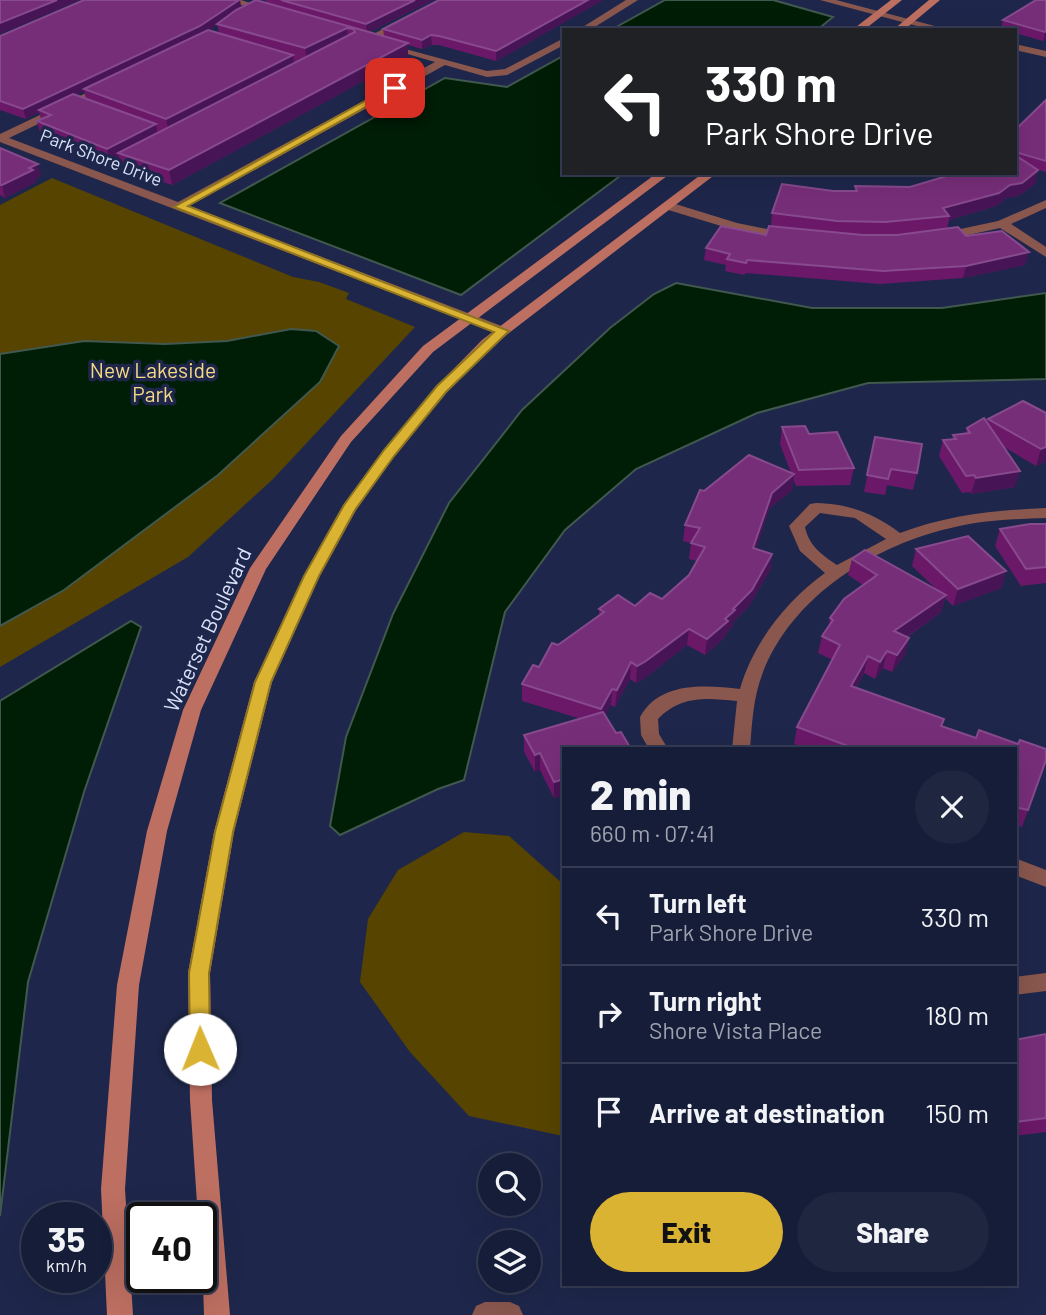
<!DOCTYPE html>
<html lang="en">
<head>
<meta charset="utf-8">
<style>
	body { margin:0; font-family:Barlow,sans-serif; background:#1f2640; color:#f1f3f6; height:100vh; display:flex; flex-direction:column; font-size:26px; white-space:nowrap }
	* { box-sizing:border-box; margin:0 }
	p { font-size:23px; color:#9ea2ae }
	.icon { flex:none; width:38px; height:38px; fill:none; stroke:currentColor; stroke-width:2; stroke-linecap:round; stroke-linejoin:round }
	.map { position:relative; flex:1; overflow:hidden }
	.drawer { position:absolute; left:562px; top:747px; width:455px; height:539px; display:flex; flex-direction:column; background:#161d38; border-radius:0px; box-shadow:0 7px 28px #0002,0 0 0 2px #353b53 }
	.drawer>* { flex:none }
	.top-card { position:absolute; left:562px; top:28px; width:455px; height:147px; border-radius:0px; box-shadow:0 7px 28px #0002,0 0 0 2px #353b53; background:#202124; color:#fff; overflow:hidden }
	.tools { position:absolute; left:478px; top:1153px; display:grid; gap:14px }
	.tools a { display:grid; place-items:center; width:63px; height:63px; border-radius:50%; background:#161d38; box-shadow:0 7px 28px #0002,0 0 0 2px #353b53; font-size:35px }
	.speed { position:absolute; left:21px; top:1202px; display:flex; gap:14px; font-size:35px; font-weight:700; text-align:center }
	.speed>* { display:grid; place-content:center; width:91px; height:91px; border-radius:50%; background:#161d38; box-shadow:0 7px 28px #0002,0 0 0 2px #353b53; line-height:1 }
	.speed small { font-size:18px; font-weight:400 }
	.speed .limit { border:4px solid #111; border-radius:10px; background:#fff; color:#111 }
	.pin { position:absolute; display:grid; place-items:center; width:60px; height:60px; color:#fff; margin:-30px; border-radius:14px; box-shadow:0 4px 10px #0006 }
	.me { position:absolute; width:77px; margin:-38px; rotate:359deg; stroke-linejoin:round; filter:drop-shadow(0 0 5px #0008) }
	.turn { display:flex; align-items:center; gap:24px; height:147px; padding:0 28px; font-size:32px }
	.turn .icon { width:91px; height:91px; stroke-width:2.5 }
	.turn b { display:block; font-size:49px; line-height:60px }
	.round { display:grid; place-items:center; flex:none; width:74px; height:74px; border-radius:37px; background:#1f2640 }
	.headline { display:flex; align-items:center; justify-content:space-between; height:119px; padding:0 28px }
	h1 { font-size:42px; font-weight:800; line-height:52px }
	.button { display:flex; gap:14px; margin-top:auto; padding:14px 28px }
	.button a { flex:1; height:80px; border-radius:42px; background:#dab333; color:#111; font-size:28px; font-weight:800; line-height:80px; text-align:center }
	.button a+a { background:#1f2640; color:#f1f3f6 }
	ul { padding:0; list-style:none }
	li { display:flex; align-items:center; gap:21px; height:98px; padding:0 28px; border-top:2px solid #353b53 }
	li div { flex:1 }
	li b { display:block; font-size:26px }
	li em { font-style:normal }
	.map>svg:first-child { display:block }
</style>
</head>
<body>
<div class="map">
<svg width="1046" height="1315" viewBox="0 0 1046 1315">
	<rect width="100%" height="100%" fill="#1e274b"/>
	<g fill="#574400">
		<polygon points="52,178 293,277 319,282 349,293 346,299 415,327 273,479 188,557 0,667 0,205"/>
		<polygon points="464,832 509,836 563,884 563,1136 469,1116 410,1052 360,982 368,919 398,870"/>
	</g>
	<g fill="#001d06" stroke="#41584f" stroke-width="2">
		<polygon points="665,0 773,0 833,17 817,30 611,30"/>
		<polygon points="563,56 564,173 624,173 461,295 220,203 445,78 507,87"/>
		<polygon points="676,283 812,308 942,308 1046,293 1046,379 868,383 757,413 636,469 565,530 505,612 464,780 438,789 340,835 330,826 346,737 393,614 449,503 522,410 610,328 654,294"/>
		<polygon points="291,329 316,331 339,346 320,382 218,475 64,590 0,626 0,354 84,341 165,344 227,341"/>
		<polygon points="131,621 141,627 84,792 28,982 0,1216 0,701"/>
	</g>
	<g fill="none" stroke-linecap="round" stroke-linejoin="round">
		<polygon fill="#89574e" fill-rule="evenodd" points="132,155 135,157 134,158 115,168 110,167"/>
		<g fill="#89574e" fill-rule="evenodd">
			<polygon points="226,0 241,0 274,11 269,14"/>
			<polygon points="439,0 451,0 371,42 362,40"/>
			<polygon points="626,0 638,0 590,30 578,30"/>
			<polygon points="820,0 836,0 950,30 932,30"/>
			<polygon points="564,38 564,45 507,75 487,77 445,65 189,206 507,328 509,331 502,335 0,142 0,134 103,85 111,85 111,89 9,138 178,202 435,62 383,47 383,43 487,71 505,69"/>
			<polygon points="1015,44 1046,51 1046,57 1015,50"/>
			<polygon points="1046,200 1046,208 1011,224 1046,247 1046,257 1000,228 941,241 935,237 937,234 998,221"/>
			<polygon points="669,202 737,223 792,234 794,237 788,241 731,229 665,209 663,206"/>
			<path d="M816 503C850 504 873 513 900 533 947 515 996 510 1046 508V518C1015 519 985 520 955 527 876 544 791 596 762 675 753 699 752 724 750 749H732L737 701C707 698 681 695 658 719L659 734 668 749H649L641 735 640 717C660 681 705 685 740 689 753 643 787 600 825 573L800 551 789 526 810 504ZM820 513 855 518 886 539 837 565C822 555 809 546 805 527Z"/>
			<polygon points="1015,858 1046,870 1046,887 1015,875"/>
			<polygon points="1046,973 1046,991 1015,995 1015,977"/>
			<polygon points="485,1302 510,1302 519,1306 523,1315 472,1315 476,1306"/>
		</g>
		<g fill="#bd6f61" fill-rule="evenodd">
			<polygon points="891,0 902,0 864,30 852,30"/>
			<polygon points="929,0 940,0 904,30 893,30"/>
			<polygon points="657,173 671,173 433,352 351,442 266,569 201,710 167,831 139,985 125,1189 133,1315 107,1315 101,1189 117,985 147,831 183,710 250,568 341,436 423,346"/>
			<polygon points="703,173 717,173 492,346 447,392 394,456 356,510 319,577 272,682 234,832 210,973 212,1100 230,1315 204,1315 201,1218 198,1218 190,1100 188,973 214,832 254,682 303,577 341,509 384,450 437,386 482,340"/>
		</g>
	</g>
	<g fill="#6b1869" fill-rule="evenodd">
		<path d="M84 0H240L241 7 267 3 265 0H260H433L369 32 384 36 383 29 603 0 496 61 439 45H432L422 49 408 45V57L172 185 121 168 119 159 110 164 41 136 37 121 41 119 39 112 26 119 0 110V36ZM217 24 219 33 208 31ZM84 91 86 99 75 95Z"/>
		<polygon points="1046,0 1046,39 1043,41 1015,33 1015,30 1001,29 1003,20"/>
		<polygon points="1046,100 1046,172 1036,169 1038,170 1035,184 1018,196 1006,198 996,206 949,220 947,229 966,236 1025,265 963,278 880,284 746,273 744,275 725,271 726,265 704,260 706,248 766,235 771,226 772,213 833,191 855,191 855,186 910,187 1015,173 1015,130"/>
		<polygon points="0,148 41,176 36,178 36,182 5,198 0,195"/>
		<polygon points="1046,413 1046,461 1036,466 1004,447 1015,487 971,494 970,492 962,493 939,456 943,440 952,439 953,435 965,434 967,428 987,423 988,419"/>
		<polygon points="782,427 809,434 854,468 850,485 796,486 793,479 792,490 769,509 756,549 772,554 770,570 749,606 733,622 733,626 726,633 725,637 705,655 687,645 645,678 636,683 630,679 615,707 611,705 564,749 564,796 554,798 540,770 535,772 524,752 524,735 581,719 522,701 522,684 558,645 599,616 599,609 635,606 662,599 689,575 697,561 689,559 691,543 683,541 685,525 704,491 791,473 780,444"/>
		<polygon points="875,437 917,473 913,490 887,485 885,495 864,492"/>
		<polygon points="1046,524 1046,583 1021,586 995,546 1000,529"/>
		<polygon points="968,536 1006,571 1001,588 953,606 945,598 941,612 907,637 909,638 905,655 892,672 883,668 875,679 864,673 856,688 944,719 942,727 976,738 979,730 1018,744 1020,740 1046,749 1046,760 1022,827 1015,825 1015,749 808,749 794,744 797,727 833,660 818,653 822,636 828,628 830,618 844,599 863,585 848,575 852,559 865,550 937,590 912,566 916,549"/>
		<polygon points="1046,1034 1046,1132 1015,1136 1015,1040"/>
	</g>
	<g fill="#471556">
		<polygon points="57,0 80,0 0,34 0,23"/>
		<polygon points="239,0 240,0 241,8 202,35 84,89 84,91 41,111 39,110 39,112 26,119 23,109"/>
		<polygon points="415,0 433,0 367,33 366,24"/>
		<polygon points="588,0 603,0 496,61 496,51"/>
		<polygon points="347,28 348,42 307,62 305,48"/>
		<polygon points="1046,31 1046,39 1043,41 1045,32"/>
		<polygon points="431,35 432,45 422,49 422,40"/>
		<polygon points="408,43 408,57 172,185 169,170"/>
		<polygon points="293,55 295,69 169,133 166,119"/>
		<polygon points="156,124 158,138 118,153 119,159 110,164 107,149"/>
		<polygon points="38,164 41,176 36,178 36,182 5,198 2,185"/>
		<polygon points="1038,170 1035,184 1018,196 1006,198 996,206 949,220 949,216 943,208 1010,185"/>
		<polygon points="1029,252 1025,265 963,278 966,266"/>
		<polygon points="1046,447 1046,461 1036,466 1041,449"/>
		<polygon points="1020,471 1015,487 971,494 976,478"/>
		<polygon points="794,474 792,490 769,509 751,565 753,548 772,493"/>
		<polygon points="772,554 770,570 749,606 733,622 733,626 726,633 725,637 705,655 707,639 725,619"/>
		<polygon points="1006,571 1001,588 953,606 958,589"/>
		<polygon points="946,595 941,612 890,648 894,631"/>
		<polygon points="689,629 687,645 645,678 636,683 637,666"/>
		<polygon points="909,638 905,655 892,672 897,655"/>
		<polygon points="887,651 883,668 875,679 880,662"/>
		<polygon points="868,656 864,673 847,703 851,686"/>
		<polygon points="631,662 630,679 615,707 617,690"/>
		<polygon points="612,689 611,705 600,725 601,709"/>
		<polygon points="540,753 540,770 535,772 535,755"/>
		<polygon points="564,779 564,796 554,798 554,782"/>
	</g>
	<g fill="#772e79" stroke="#874a8d" stroke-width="2">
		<polygon points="0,0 57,0 0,23"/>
		<polygon points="84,0 239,0 200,26 23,109 0,101 0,36"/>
		<polygon points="256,0 408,43 169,170 118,153 355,32 353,29 347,28 305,48 217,24 236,10"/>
		<polygon points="281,0 415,0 366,24"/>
		<polygon points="439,0 588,0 496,51 439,36 431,35 422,40 383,29"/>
		<polygon points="1036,0 1046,0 1046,31 1045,32 1003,20"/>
		<polygon points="208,30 293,55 166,119 84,89"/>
		<polygon points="73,94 156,124 107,149 37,121 51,115 39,110"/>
		<polygon points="1046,100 1046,161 1015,152 1015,130"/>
		<polygon points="0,148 38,164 29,168 33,170 2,185 0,185"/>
		<polygon points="1015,155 1038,170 1022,183 1010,185 999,193 943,208 949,216 885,222 837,221 772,213 782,184 833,191 857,191 855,186 910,187 957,173 1015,173"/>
		<polygon points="721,226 766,235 769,226 863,235 897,235 958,227 966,236 1002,231 1029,252 966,266 883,271 747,260 746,263 727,259 730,254 706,248"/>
		<polygon points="1023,401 1046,413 1046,447 1041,449 988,419"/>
		<polygon points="984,418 1020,471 976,478 974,475 966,476 943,440 956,439 953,435 970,433 967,428"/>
		<polygon points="805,426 809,434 837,432 854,468 799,470 782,427"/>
		<polygon points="875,437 922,444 917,473 891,469 888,479 867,475"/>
		<polygon points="749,455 794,474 772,493 753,548 772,554 752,590 733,609 735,610 725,619 728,621 707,639 689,629 646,661 637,666 631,662 617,690 612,689 601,709 522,684 533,665 539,667 552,643 558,645 604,612 599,609 618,595 635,606 650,593 662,599 689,575 705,547 691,543 700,528 685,525 700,490 704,491"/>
		<polygon points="1030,524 1046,524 1046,567 1026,569 1000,529"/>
		<polygon points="968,536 1006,571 958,589 916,549"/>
		<polygon points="865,550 946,595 894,631 909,638 897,655 887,651 880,662 868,656 851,686 944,719 941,726 976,738 979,730 1018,744 1020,740 1046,749 1046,760 1028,810 1015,807 1015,749 856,749 797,727 840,645 822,636 833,620 830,618 844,599 877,575 852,559"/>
		<polygon points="603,712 616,733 621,732 631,749 564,749 564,779 554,782 540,753 535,755 524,735"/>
		<polygon points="1046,1034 1046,1118 1015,1122 1015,1040"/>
	</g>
	<polygon fill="#dab333" stroke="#8e7421" stroke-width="2" points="392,86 400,88 188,206 509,331 446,392 394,456 355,510 319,576 271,682 233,832 209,973 210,1049 207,1055 200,1058 193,1055 190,1049 189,973 215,832 255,682 304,576 344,505 384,450 437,386 494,332 174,207"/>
	<g text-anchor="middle" stroke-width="7" stroke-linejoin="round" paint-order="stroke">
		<g font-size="18" fill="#dae2fa" stroke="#1e274b">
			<text transform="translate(101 158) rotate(21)" y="6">Park Shore Drive</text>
		</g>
		<g font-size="21" fill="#f7da86" stroke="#1e274b">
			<text x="153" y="378">New Lakeside<tspan x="153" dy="24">Park</tspan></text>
		</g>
		<g font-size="21" fill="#dae2fa" stroke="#1e274b">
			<text transform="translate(208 630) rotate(-65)" y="7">Waterset Boulevard</text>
		</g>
	</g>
</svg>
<div class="tools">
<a><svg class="icon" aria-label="search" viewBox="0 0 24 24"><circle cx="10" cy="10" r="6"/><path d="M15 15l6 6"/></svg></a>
<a><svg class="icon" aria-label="layers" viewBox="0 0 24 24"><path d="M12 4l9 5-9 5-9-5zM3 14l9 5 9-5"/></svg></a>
</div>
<div class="speed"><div>35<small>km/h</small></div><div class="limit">40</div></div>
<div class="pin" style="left:395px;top:88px;background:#d93025"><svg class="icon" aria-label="arrive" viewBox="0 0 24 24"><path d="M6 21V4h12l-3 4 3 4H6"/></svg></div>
<svg class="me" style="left:200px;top:1049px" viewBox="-20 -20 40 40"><circle r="19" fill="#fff"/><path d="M0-13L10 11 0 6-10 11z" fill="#dab333"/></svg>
<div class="top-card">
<div class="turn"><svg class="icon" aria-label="left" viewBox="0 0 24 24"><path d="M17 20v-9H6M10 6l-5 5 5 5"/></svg><div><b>330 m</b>Park Shore Drive</div></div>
</div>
<section class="drawer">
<div class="headline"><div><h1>2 min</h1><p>660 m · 07:41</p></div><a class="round"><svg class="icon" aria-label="close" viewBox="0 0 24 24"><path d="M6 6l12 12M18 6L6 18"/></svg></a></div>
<ul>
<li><svg class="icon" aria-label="left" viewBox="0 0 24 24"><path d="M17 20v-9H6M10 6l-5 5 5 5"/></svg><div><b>Turn left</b><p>Park Shore Drive</p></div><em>330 m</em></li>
<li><svg class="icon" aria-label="right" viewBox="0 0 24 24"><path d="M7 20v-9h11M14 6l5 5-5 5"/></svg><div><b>Turn right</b><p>Shore Vista Place</p></div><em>180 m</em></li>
<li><svg class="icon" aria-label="arrive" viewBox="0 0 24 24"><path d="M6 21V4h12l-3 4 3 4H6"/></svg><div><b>Arrive at destination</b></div><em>150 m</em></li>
</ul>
<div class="button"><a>Exit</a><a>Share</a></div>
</section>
</div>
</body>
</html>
